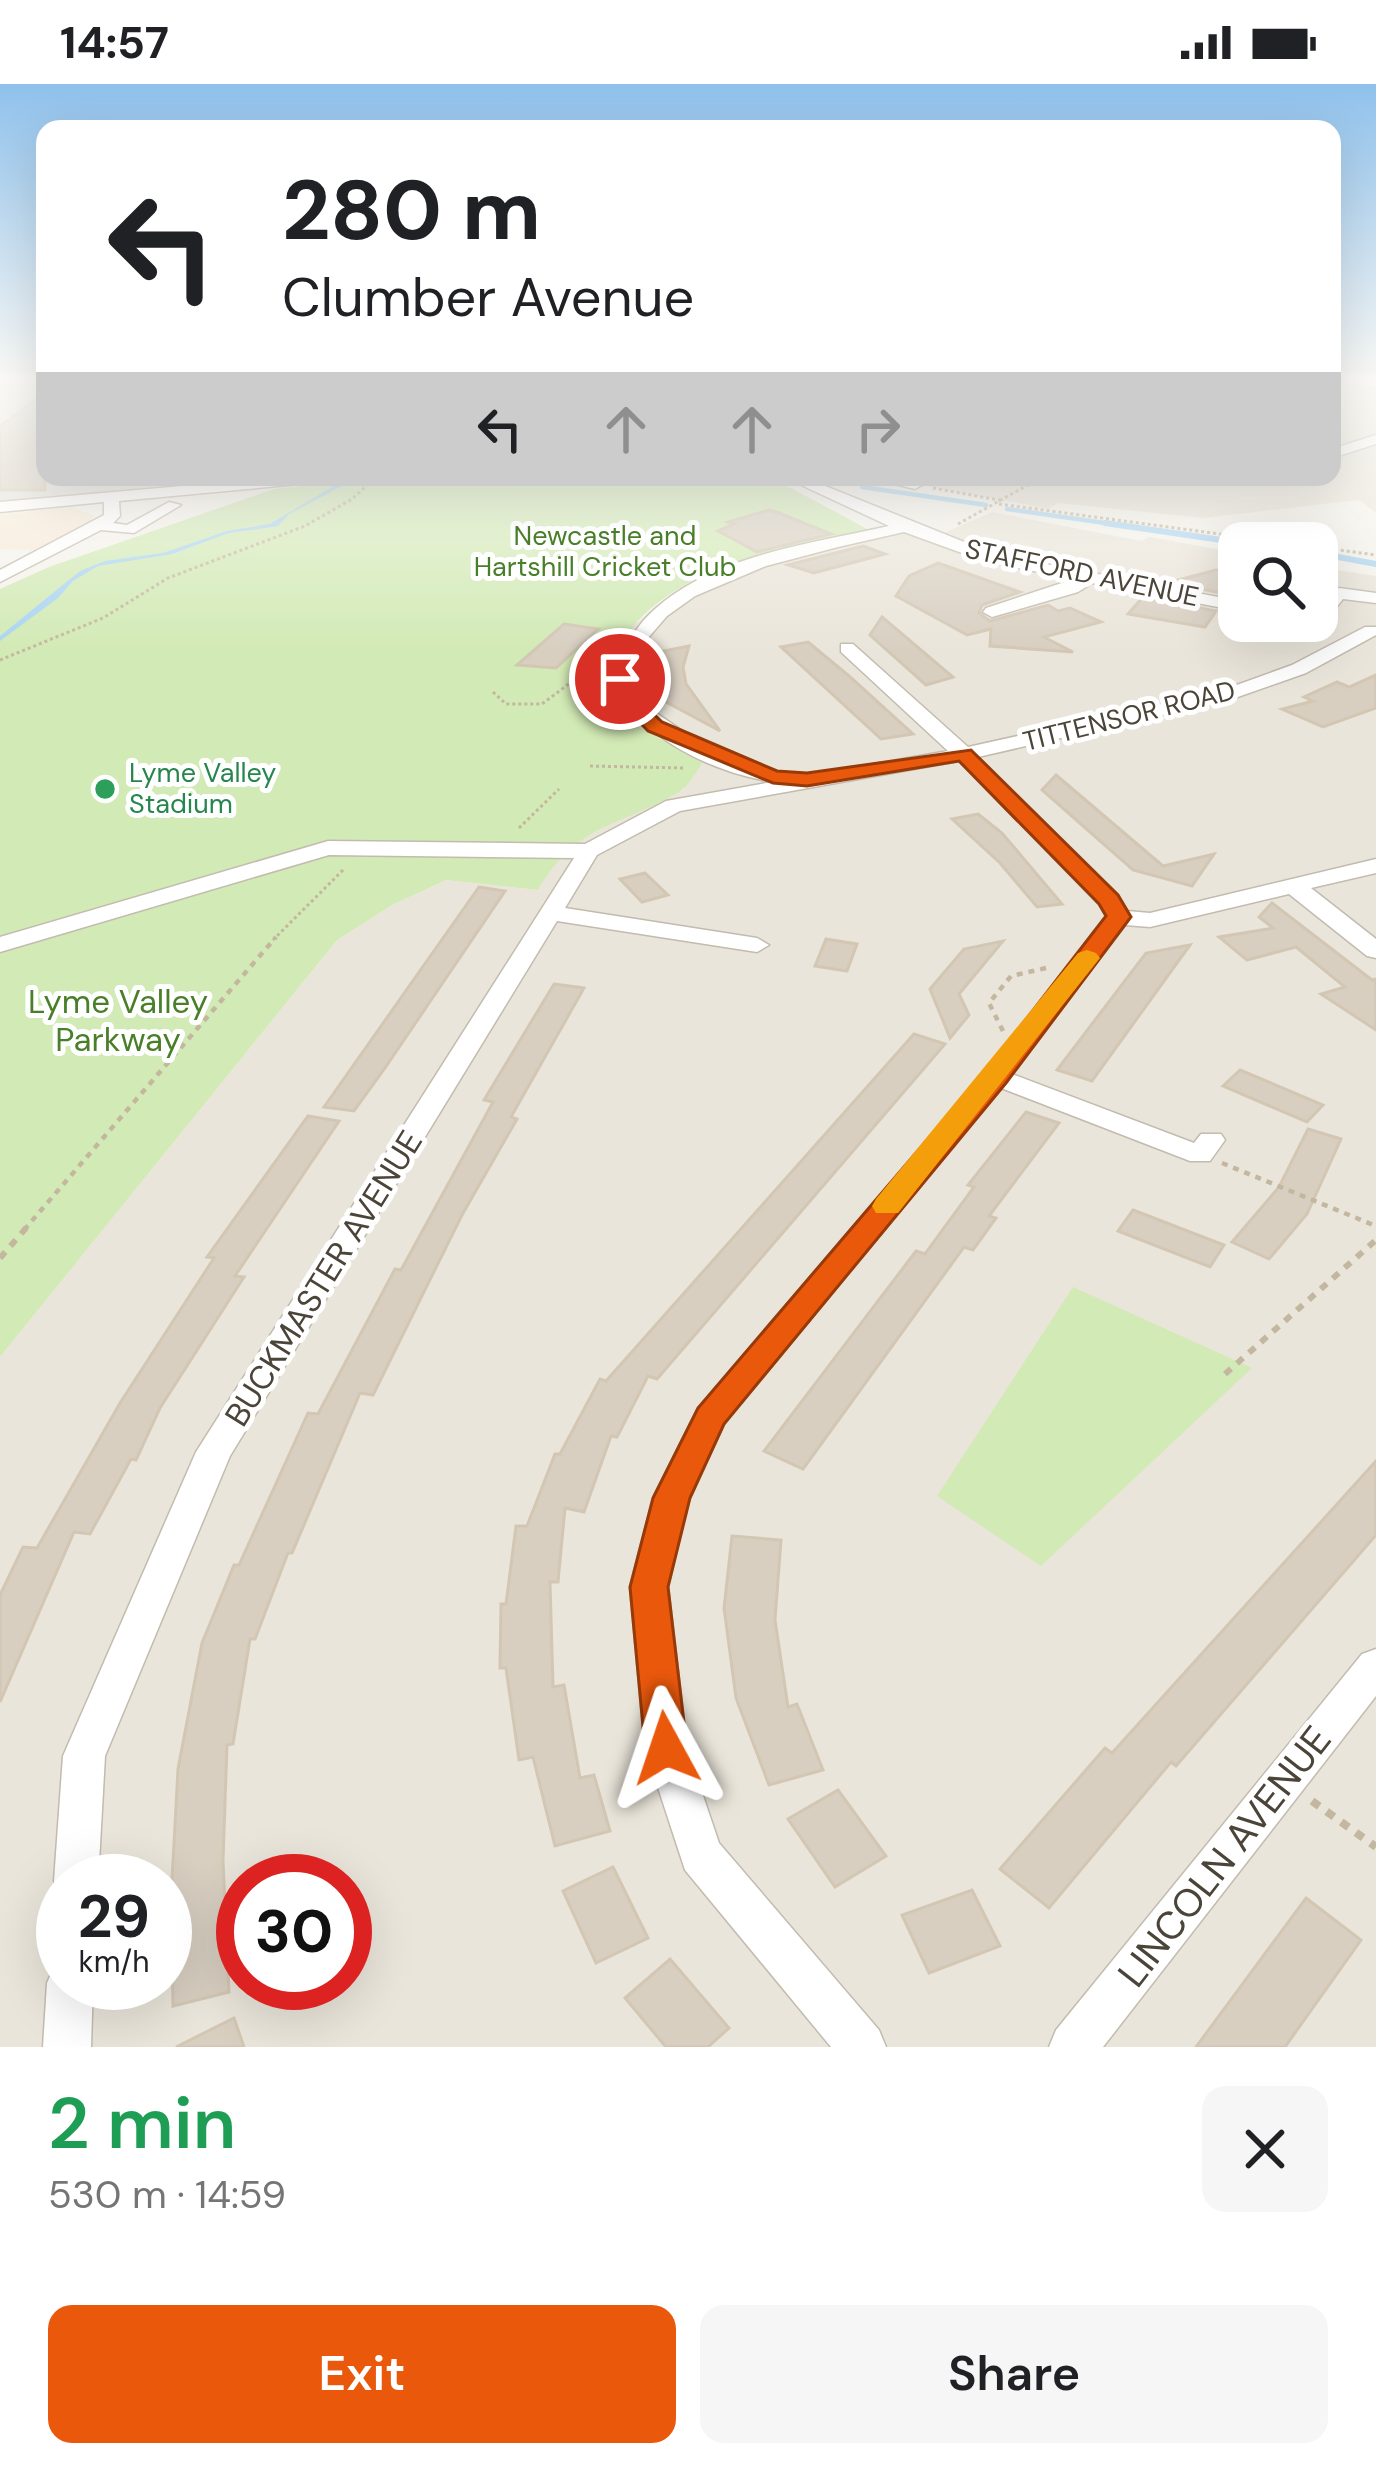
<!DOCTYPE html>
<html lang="en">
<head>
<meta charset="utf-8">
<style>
	body { margin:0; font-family:"DM Sans",sans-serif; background:#f6f6f6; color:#202124; height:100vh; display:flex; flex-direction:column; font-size:45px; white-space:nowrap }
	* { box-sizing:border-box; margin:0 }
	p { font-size:39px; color:#757577 }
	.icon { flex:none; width:66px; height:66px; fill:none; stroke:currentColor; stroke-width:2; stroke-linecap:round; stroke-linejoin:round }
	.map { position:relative; height:1963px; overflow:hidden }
	.sheet { display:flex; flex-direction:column; background:#fff; flex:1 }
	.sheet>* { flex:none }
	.guide { position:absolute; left:36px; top:36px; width:1305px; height:366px; border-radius:24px; box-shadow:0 12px 48px #0002; background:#fff; color:#202124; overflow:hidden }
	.buttons { position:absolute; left:1218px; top:438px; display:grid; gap:24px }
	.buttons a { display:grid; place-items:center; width:120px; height:120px; border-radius:24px; background:#fff; box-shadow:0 12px 48px #0002; font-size:60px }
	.speed { position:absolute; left:36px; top:1770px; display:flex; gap:24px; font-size:60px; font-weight:700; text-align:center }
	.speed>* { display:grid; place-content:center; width:156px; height:156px; border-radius:50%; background:#fff; box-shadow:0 12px 48px #0002; line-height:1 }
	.speed small { font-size:30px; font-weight:400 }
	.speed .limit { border:18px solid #d22; background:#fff; color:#111 }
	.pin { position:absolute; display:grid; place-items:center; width:102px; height:102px; color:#fff; margin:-51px; border:6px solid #fff; border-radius:50%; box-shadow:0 3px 12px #0007 }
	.me { position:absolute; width:132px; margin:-66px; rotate:355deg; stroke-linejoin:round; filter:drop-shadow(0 0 9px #0008) }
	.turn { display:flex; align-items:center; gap:42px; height:252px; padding:0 48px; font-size:54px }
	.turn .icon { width:156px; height:156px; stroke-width:2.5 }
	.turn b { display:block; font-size:84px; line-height:102px }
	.lanes { display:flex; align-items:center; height:114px; padding:0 48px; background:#0003; justify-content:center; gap:60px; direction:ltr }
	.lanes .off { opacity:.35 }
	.round { display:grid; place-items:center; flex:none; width:126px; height:126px; border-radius:24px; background:#f6f6f6 }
	.head { display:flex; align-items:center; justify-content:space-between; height:204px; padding:0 48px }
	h1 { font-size:72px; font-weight:600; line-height:90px; color:#1e9e55 }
	.button { display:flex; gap:24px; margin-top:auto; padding:24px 48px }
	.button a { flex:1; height:138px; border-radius:24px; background:#ea580c; color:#fff; font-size:48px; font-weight:600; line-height:138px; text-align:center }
	.button a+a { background:#f6f6f6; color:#202124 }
	.status { display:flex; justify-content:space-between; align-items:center; height:84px; padding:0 60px; background:#fff; direction:ltr }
	.status svg { height:33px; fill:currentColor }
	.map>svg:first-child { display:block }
</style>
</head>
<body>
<div class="status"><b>14:57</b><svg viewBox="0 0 49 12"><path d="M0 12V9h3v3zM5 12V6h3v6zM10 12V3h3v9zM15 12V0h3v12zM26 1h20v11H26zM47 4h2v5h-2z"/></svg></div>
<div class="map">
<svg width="1376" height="1963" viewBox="0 0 1376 1963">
	<rect width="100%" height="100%" fill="#f6f3ec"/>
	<g fill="#eae5da" fill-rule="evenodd">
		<polygon points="1332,294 1376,294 1376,429 1359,416 1204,434 1058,419 1049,425 880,393 1332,393"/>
		<path d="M992 428 1142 457 1149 453 1239 469V537H1317V483L1376 492V1963H0V1273L337 856 392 821 446 796 538 806 553 779 580 757 634 726 683 706 703 678 635 641 607 614 628 546 670 511 751 474 898 440 932 454ZM63 1797H165V1899H63ZM243 1797H345V1899H243Z"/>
	</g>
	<polygon fill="#f7ead8" points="71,423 95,432 81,443 33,466 0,465 0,431"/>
	<polygon fill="#e6e2dd" points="0,346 45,393 251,393 0,418"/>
	<g fill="#d2eab5">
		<path d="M390 393H755L791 404 871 447C792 465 687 477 632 544 618 562 614 593 607 614L635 641 703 678C696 688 689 702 679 708 621 742 576 740 538 806L446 796 392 821 337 856 0 1273V505L49 483 274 405Z"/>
		<polygon points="1073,1203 1252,1284 1041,1482 937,1412"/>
	</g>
	<polygon fill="#e5e3e0" points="0,294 45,294 45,346 0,345"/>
	<polygon fill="#a9d4f2" points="349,393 359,393 289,430 278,442 229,449 172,470 98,482 73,497 58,514 0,557 0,552 80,487 105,477 163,469 227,447 270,440"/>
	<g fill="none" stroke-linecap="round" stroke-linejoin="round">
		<g stroke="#a9d4f2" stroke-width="4.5">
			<polyline points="862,403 986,421"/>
			<polyline points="1007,425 1126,442"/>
		</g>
		<g stroke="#a9d4f2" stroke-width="6">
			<polyline points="1105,439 1242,459"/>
			<polyline points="1317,469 1376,480"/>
		</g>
	</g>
	<g fill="#d8cfc1" stroke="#d3c7b4" stroke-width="3">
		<polygon points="45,309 45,406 0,406 0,342"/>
		<polygon points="769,426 779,429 831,450 757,468 718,447 734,440 728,438"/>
		<polygon points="863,462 885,470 814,489 788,481"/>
		<polygon points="938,479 1020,508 982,521 979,529 990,537 1048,521 1058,527 1070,524 1101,538 1044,553 1073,568 990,562 991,545 967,551 896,512 909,492"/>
		<polygon points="1216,486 1239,490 1228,510 1167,499"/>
		<polygon points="1143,513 1216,527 1205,543 1128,530"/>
		<polygon points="882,533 953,593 926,601 870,551"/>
		<polygon points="564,540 598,545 556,584 517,581"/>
		<polygon points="808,558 849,592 913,650 881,655 781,563"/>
		<polygon points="689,562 683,583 686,600 720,647 666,618 655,592 659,568"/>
		<polygon points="1376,591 1376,624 1323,643 1282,625 1313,617 1304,613 1337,598 1349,603"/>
		<polygon points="1056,691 1163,782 1214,770 1192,802 1133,786 1042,706"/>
		<polygon points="978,730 1002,749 1062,820 1037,823 1000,779 952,735"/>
		<polygon points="645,789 668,811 642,818 620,795"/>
		<polygon points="479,803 505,807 385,984 354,1027 324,1023"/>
		<polygon points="1272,819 1372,896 1376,895 1376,946 1321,910 1345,903 1296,863 1247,876 1219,853 1273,844 1259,833"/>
		<polygon points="826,855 857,860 847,887 815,882"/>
		<polygon points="1003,857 959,910 969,931 950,954 930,905 964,865"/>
		<polygon points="1190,861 1092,997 1057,986 1146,869"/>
		<polygon points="554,900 584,904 511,1033 517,1035 462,1131 373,1311 360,1309 292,1469 288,1469 255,1555 250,1555 233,1660 227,1661 223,1777 229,1908 173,1922 171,1814 178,1685 202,1559 234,1481 239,1481 308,1329 318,1330 395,1185 401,1186 493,1018 484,1016"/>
		<polygon points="914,950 945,960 657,1295 648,1292 617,1353 611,1352 584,1428 565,1424 558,1498 550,1498 553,1603 564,1601 580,1694 594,1691 610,1747 555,1762 533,1673 519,1676 506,1584 500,1584 501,1520 506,1520 516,1442 527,1442 555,1370 560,1370 600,1295 606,1297"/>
		<polygon points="1240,986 1323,1021 1307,1038 1223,1002"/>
		<polygon points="1026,1028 1059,1039 989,1132 996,1134 973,1166 964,1163 803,1385 764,1367 916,1167 925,1170 974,1103 968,1101"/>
		<polygon points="308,1032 339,1037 235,1192 244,1193 160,1324 136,1376 131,1375 90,1450 74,1448 0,1618 0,1511 23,1463 37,1464 120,1319 214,1174 207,1173"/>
		<polygon points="1308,1045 1341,1055 1307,1130 1269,1175 1232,1158 1279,1103"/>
		<polygon points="1133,1126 1224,1161 1210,1183 1118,1147"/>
		<polygon points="1376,1377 1376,1451 1176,1682 1171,1678 1049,1824 1000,1785 1105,1664 1112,1669"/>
		<polygon points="732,1452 781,1456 775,1536 788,1623 797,1620 823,1686 769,1701 736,1614 724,1524"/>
		<polygon points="838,1706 886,1772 835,1803 788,1735"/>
		<polygon points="613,1783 648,1854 596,1879 563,1807"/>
		<polygon points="972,1806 1000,1862 929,1889 902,1831"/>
		<polygon points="1306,1814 1361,1856 1285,1963 1196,1963"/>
		<polygon points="670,1875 729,1944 708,1963 666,1963 625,1914"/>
		<polygon points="234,1934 244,1963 176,1963"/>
	</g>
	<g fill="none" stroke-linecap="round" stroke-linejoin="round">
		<defs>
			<g id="minor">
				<polygon points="1332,294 1376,295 1376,303 1332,301"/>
				<polygon points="1376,351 1376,360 1332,374 1332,365"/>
				<polygon points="284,393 339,393 332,397 119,417 120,432 113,439 127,441 169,418 181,421 134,449 101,446 0,498 0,486 104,431 104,418 0,428 0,418"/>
				<path d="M784 393H803L994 470 1239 517V527L1092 499 1078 508 992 533 983 528 986 524 1074 495 984 477 904 448 838 463 766 482 695 512 667 532 648 554 629 595 652 626 697 657 795 694 948 667 841 568V560H853L968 663 1220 607 1292 581 1365 543H1376V551L1306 589 1232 615 978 673 1117 811 1127 827 1150 829 1376 775V789L1311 804 1376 855V874L1367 872 1289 810 1150 843 1125 841 1012 990 1194 1059 1201 1050H1221L1225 1056 1210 1077H1190L1001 1004 724 1340 689 1414 668 1503 687 1664 719 1759 879 1946 886 1963H831L685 1786 645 1664 630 1503 653 1414 698 1324 986 987 1107 833 1099 820 959 677 680 727 597 771 565 824 757 854 769 861 757 868 557 837 230 1372 105 1672 98 1797H63L60 1812 54 1797 63 1672 196 1368 574 774 329 771 0 868V853L328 757 585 760 666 717 772 698C709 687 640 654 611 595 623 569 633 544 655 525 715 471 813 459 889 442Z"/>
				<polygon points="865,393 895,393 922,401 915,405"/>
				<polygon points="1339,504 1376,509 1376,519 1343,515 1323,540 1311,540 1317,537 1317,525"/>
				<polygon points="1376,1565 1376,1612 1103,1963 1049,1963 1056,1946 1362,1570"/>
				<polygon points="63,1879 63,1899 93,1899 91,1963 43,1963 47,1899 54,1883"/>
			</g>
		</defs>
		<use href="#minor" stroke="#c2bbae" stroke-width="3"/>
		<g stroke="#c4b79f" stroke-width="3" stroke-dasharray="3 3" stroke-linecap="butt">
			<polyline points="933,404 1004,417"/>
			<polyline points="999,420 1286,459"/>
			<polyline points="958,440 1042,393"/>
			<polyline points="1317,463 1376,471"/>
			<polyline points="0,576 103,534 168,494 305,442 352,415 376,393"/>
			<polyline points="493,608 506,620 542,620 602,575"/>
			<polyline points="590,682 683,684"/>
			<polyline points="519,744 559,705"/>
			<polyline points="273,856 343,786"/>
		</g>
		<g stroke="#c4b79f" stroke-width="4.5" stroke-dasharray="6 6" stroke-linecap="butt">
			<polyline points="1003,947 989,919 1011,892 1046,884"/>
			<polyline points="1222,1079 1376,1142"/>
			<polyline points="24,1146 276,853"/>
		</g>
		<g stroke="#c4b79f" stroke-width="6" stroke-dasharray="8 8" stroke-linecap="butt">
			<polyline points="0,1174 27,1143"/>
			<polyline points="1225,1290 1376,1156"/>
		</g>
		<polyline stroke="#c4b79f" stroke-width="8" stroke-dasharray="9 9" stroke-linecap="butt" points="1312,1717 1376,1763"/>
		<use href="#minor" fill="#fff" fill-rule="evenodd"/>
	</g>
	<linearGradient id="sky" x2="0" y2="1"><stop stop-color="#8fc1ec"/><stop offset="0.52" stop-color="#fbfaf6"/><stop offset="1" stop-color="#fbfaf6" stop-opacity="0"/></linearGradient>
	<rect width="1376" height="569" fill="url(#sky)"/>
	<polygon fill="#ea580c" stroke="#983908" stroke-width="3" points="620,590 627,591 635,612 662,638 777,687 807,689 971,666 1118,811 1131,833 1006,999 724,1340 690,1414 668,1503 687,1664 681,1678 666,1683 651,1678 645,1664 630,1503 653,1414 698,1324 986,987 1106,832 1099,820 959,677 807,702 773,699 648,647 620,618 611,595"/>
	<polygon fill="#f59e0b" points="1087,866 1096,869 1100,874 1096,879 898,1129 876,1129 872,1122 876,1115 1078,869"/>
	<circle fill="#2e9e5b" stroke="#fff" stroke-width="4.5" cx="105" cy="705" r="12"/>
	<g text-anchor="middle" stroke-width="10" stroke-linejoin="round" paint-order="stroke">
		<g font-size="27" fill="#4a7f2a" stroke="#fff">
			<text x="605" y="461">Newcastle and<tspan x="605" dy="31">Hartshill Cricket Club</tspan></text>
		</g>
		<g font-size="27" fill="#4b4439" stroke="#fff">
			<text transform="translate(1082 489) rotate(12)" y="9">STAFFORD AVENUE</text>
			<text transform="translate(1129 632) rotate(-14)" y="9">TITTENSOR ROAD</text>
		</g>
		<g font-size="27" fill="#27864d" stroke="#fff" text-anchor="start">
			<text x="129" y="698">Lyme Valley<tspan x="129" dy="31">Stadium</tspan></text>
		</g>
		<g font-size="33" fill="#4a7f2a" stroke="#fff">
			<text x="118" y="929">Lyme Valley<tspan x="118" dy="38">Parkway</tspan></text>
		</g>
		<g font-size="33" fill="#4b4439" stroke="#fff">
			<text transform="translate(323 1194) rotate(-58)" y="12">BUCKMASTER AVENUE</text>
		</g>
		<g font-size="39" fill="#4b4439" stroke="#fff">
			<text transform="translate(1224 1772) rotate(-52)" y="14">LINCOLN AVENUE</text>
		</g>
	</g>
</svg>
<div class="buttons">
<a><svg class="icon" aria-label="search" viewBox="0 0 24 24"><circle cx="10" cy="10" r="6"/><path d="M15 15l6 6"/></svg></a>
</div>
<div class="speed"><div>29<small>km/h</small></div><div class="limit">30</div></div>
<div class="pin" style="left:620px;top:595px;background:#d93025"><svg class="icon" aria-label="arrive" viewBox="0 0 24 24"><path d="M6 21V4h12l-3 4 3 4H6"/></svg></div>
<svg class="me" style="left:666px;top:1664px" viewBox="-20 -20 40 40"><path d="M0-17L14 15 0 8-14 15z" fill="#ea580c" stroke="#fff" stroke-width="4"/></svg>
<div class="guide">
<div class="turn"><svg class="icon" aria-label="left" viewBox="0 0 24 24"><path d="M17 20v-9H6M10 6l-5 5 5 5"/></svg><div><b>280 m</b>Clumber Avenue</div></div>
<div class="lanes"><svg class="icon" aria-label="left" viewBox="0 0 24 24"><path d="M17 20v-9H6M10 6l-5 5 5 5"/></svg><svg class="icon off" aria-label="ahead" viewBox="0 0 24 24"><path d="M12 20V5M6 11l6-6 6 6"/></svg><svg class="icon off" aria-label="ahead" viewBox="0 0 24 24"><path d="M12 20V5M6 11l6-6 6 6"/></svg><svg class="icon off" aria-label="right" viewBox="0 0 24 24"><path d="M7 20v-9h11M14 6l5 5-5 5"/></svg></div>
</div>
</div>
<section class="sheet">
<div class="head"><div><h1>2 min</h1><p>530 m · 14:59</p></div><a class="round"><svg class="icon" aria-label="close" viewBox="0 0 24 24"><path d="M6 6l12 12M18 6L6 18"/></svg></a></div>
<div class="button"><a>Exit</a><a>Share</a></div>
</section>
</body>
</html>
